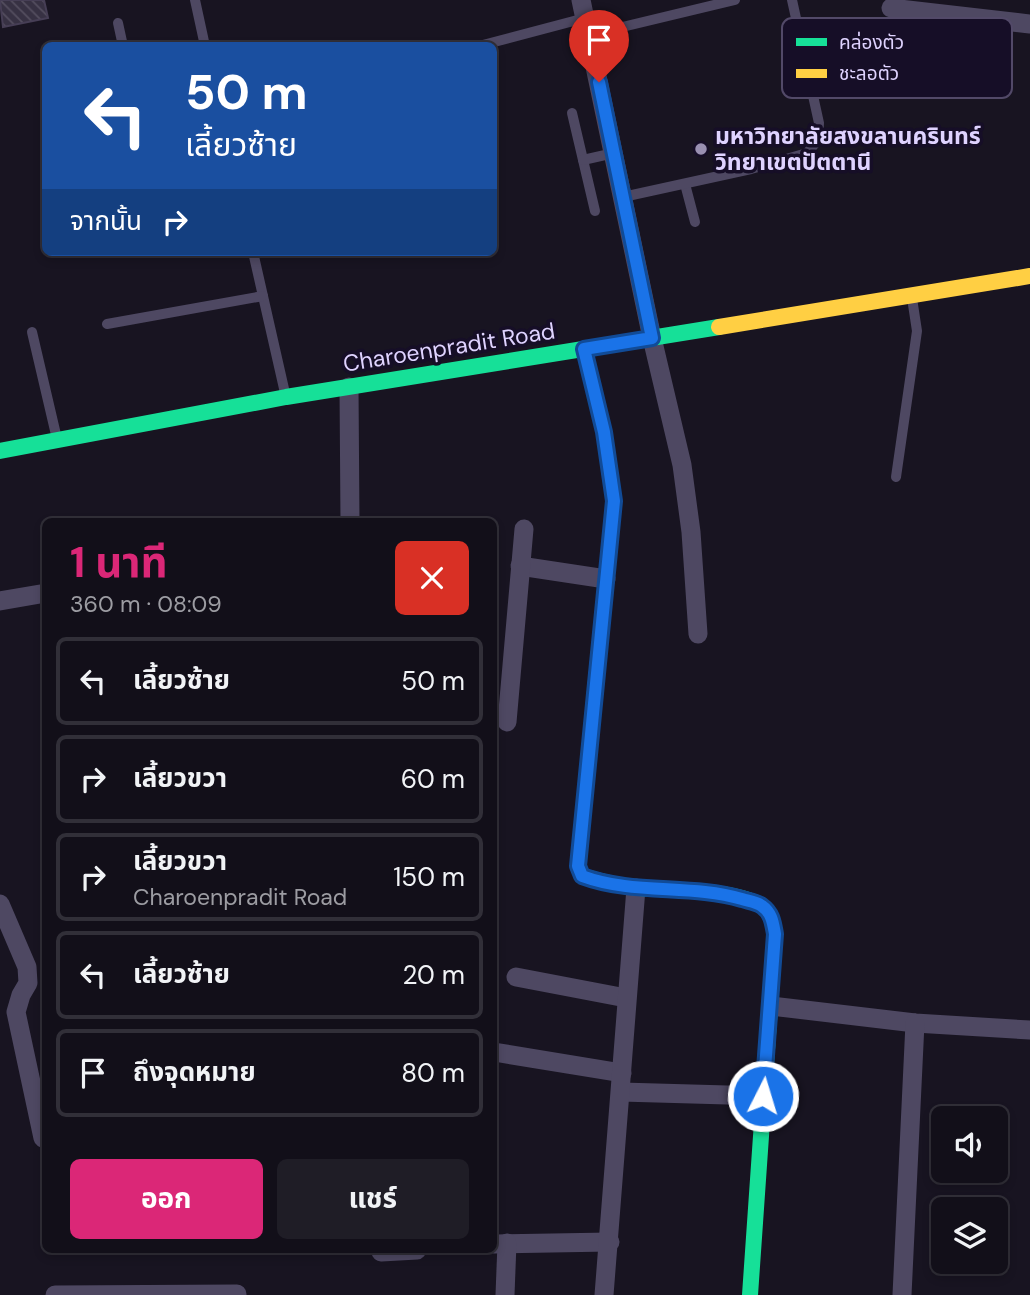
<!DOCTYPE html>
<html lang="th">
<head>
<meta charset="utf-8">
<style>
	body { margin:0; font-family:"DM Sans","Noto Sans Thai",sans-serif; background:#1f1d26; color:#f1f3f6; height:100vh; display:flex; flex-direction:column; font-size:26px; white-space:nowrap }
	* { box-sizing:border-box; margin:0 }
	p { font-size:23px; color:#9c9ca2 }
	.icon { flex:none; width:38px; height:38px; fill:none; stroke:currentColor; stroke-width:2; stroke-linecap:round; stroke-linejoin:round }
	.map { position:relative; flex:1; overflow:hidden }
	.panel { position:absolute; left:42px; top:518px; width:455px; height:735px; display:flex; flex-direction:column; background:#120f19; border-radius:10px; box-shadow:0 4px 10px #0003,0 0 0 2px #312f38 }
	.panel>* { flex:none }
	.banner { position:absolute; left:42px; top:42px; width:455px; height:214px; border-radius:10px; box-shadow:0 4px 10px #0003,0 0 0 2px #312f38; background:#1a4fa0; color:#fff; overflow:hidden }
	.fabs { position:absolute; left:931px; top:1106px; display:grid; gap:14px }
	.fabs a { display:grid; place-items:center; width:77px; height:77px; border-radius:10px; background:#120f19; box-shadow:0 4px 10px #0003,0 0 0 2px #312f38; font-size:35px }
	.pin { position:absolute; display:grid; place-items:center; width:60px; height:60px; color:#fff; margin:-72px -30px; border-radius:50% 50% 50% 0; rotate:-45deg; box-shadow:0 0 7px #0007 }
	.pin .icon { rotate:45deg }
	.me { position:absolute; width:77px; margin:-38px; rotate:5deg; stroke-linejoin:round; filter:drop-shadow(0 0 5px #0008) }
	.turn { display:flex; align-items:center; gap:24px; height:147px; padding:0 28px; font-size:32px }
	.turn .icon { width:91px; height:91px; stroke-width:2.5 }
	.turn b { display:block; font-size:49px; line-height:60px }
	.then { display:flex; align-items:center; height:66px; padding:0 28px; background:#0003; gap:14px; font-size:26px }
	.round { display:grid; place-items:center; flex:none; width:74px; height:74px; border-radius:10px; background:#1f1d26 }
	.summary { display:flex; align-items:center; justify-content:space-between; height:119px; padding:0 28px }
	h1 { font-size:42px; font-weight:700; line-height:52px; color:#db2777 }
	.action { display:flex; gap:14px; margin-top:auto; padding:14px 28px }
	.action a { flex:1; height:80px; border-radius:10px; background:#db2777; color:#fff; font-size:28px; font-weight:700; line-height:80px; text-align:center }
	.action a+a { background:#1f1d26; color:#f1f3f6 }
	ul { padding:0; list-style:none }
	li { display:flex; align-items:center; gap:21px; height:88px; margin:0 14px 10px; padding:0 14px; border:4px solid #312f38; border-radius:10px }
	li div { flex:1 }
	li b { display:block; font-size:26px }
	li em { font-style:normal }
	.map>svg:first-child { display:block }
</style>
</head>
<body>
<div class="map">
<svg width="1030" height="1295" viewBox="0 0 1030 1295">
	<defs>
		<pattern id="building-back-hatch" width="6" height="6" patternUnits="userSpaceOnUse" patternTransform="scale(1.75)"><rect width="6" height="6" fill="#373143"/><path d="M-1 5l2 2M0 0l6 6M5-1l2 2" fill="none" stroke="#544e5f"/></pattern>
	</defs>
	<rect width="100%" height="100%" fill="#181421"/>
	<polygon fill="url(#building-back-hatch)" stroke="#463e55" stroke-width="2" points="0,0 44,0 48,18 3,27"/>
	<g fill="none" stroke-linecap="round" stroke-linejoin="round">
		<g stroke="#4e4862" stroke-width="10">
			<polyline points="195,0 205,46"/>
			<polyline points="118,23 123,46"/>
			<polyline points="589,35 735,0"/>
			<polyline points="479,46 585,18"/>
			<polyline points="572,113 595,211"/>
			<polyline points="583,160 614,153"/>
			<polyline points="685,184 695,222"/>
			<polyline points="623,197 751,169 807,153 818,140 819,123 792,0"/>
			<polyline points="253,252 285,393"/>
			<polyline points="107,324 263,296"/>
			<polyline points="32,332 57,439"/>
			<polyline points="896,477 917,331 912,298"/>
		</g>
		<g stroke="#4e4862" stroke-width="19">
			<polyline points="581,0 652,338 682,465 691,532 698,634"/>
			<polyline points="891,8 1030,24"/>
			<polyline points="349,387 350,522"/>
			<polyline points="520,566 606,579"/>
			<polyline points="0,601 46,593"/>
			<polyline points="507,722 524,529"/>
			<polyline points="0,904 27,967 28,983 21,995 16,1012 43,1138"/>
			<polyline points="516,977 626,998"/>
			<polyline points="771,1006 915,1023 1030,1030"/>
			<polyline points="494,1052 622,1073"/>
			<polyline points="621,1092 763,1096"/>
			<polyline points="494,1244 610,1242"/>
			<polyline points="381,1252 417,1250"/>
			<polyline points="55,1295 237,1294"/>
			<polyline points="505,1295 507,1243"/>
			<polyline points="604,1295 636,888"/>
			<polyline points="902,1295 915,1023"/>
		</g>
		<g stroke="#16e098" stroke-width="16">
			<polyline points="0,451 286,397 719,327"/>
			<path d="M595 691 578 866 582 876C601 882 620 886 640 888 670 890 738 890 762 906 771 912 773 923 775 934L750 1295"/>
		</g>
		<g stroke="#ffcf43" stroke-width="16">
			<polyline points="719,327 1030,276"/>
			<polyline points="584,349 604,432 614,501 595,691"/>
		</g>
	</g>
	<g fill="none" stroke-linecap="round" stroke-linejoin="round">
		<defs>
			<path id="route" d="M599 82 652 338 584 349 604 432 614 501 578 866 582 876C633 895 690 884 742 899 748 901 757 902 762 906 772 913 773 923 775 934L763 1096"/>
		</defs>
		<use href="#route" stroke="#114b97" stroke-width="18"/>
		<use href="#route" stroke="#1a73e8" stroke-width="12"/>
	</g>
	<circle fill="#9990b1" stroke="#160e27" stroke-width="2.5" cx="701" cy="149" r="7"/>
	<g text-anchor="middle" stroke-width="7" stroke-linejoin="round" paint-order="stroke">
		<g font-size="23" font-weight="bold" fill="#dfd3ff" stroke="#160e27" text-anchor="start">
			<text x="715" y="144">มหาวิทยาลัยสงขลานครินทร์<tspan x="715" dy="26">วิทยาเขตปัตตานี</tspan></text>
		</g>
		<g font-size="23" fill="#dfd3ff" stroke="#160e27">
			<text transform="translate(449 347) rotate(-9)" y="8">Charoenpradit Road</text>
		</g>
	</g>
	<rect x="782" y="18" width="230" height="80" rx="10" fill="#160e27" stroke="#524968" stroke-width="2"/>
	<rect x="796" y="38" width="31" height="8" fill="#16e098"/>
	<rect x="796" y="69" width="31" height="9" fill="#ffcf43"/>
	<g font-size="19" fill="#dfd3ff">
		<text x="839" y="49">คล่องตัว</text>
		<text x="839" y="80">ชะลอตัว</text>
	</g>
</svg>
<div class="fabs">
<a><svg class="icon" aria-label="sound" viewBox="0 0 24 24"><path d="M4 9h4l5-4v14l-5-4H4zM17 9q2 3 0 6"/></svg></a>
<a><svg class="icon" aria-label="layers" viewBox="0 0 24 24"><path d="M12 4l9 5-9 5-9-5zM3 14l9 5 9-5"/></svg></a>
</div>
<div class="pin" style="left:599px;top:82px;background:#d93025"><svg class="icon" aria-label="arrive" viewBox="0 0 24 24"><path d="M6 21V4h12l-3 4 3 4H6"/></svg></div>
<svg class="me" style="left:763px;top:1096px" viewBox="-20 -20 40 40"><circle r="17" fill="#1a73e8" stroke="#fff" stroke-width="3"/><path d="M0-11L8 9 0 5-8 9z" fill="#fff"/></svg>
<div class="banner">
<div class="turn"><svg class="icon" aria-label="left" viewBox="0 0 24 24"><path d="M17 20v-9H6M10 6l-5 5 5 5"/></svg><div><b>50 m</b>เลี้ยวซ้าย</div></div>
<div class="then">จากนั้น<svg class="icon" aria-label="right" viewBox="0 0 24 24"><path d="M7 20v-9h11M14 6l5 5-5 5"/></svg></div>
</div>
<section class="panel">
<div class="summary"><div><h1>1 นาที</h1><p>360 m · 08:09</p></div><a class="round" style="background:#d93025;color:#fff"><svg class="icon" aria-label="close" viewBox="0 0 24 24"><path d="M6 6l12 12M18 6L6 18"/></svg></a></div>
<ul>
<li><svg class="icon" aria-label="left" viewBox="0 0 24 24"><path d="M17 20v-9H6M10 6l-5 5 5 5"/></svg><div><b>เลี้ยวซ้าย</b></div><em>50 m</em></li>
<li><svg class="icon" aria-label="right" viewBox="0 0 24 24"><path d="M7 20v-9h11M14 6l5 5-5 5"/></svg><div><b>เลี้ยวขวา</b></div><em>60 m</em></li>
<li><svg class="icon" aria-label="right" viewBox="0 0 24 24"><path d="M7 20v-9h11M14 6l5 5-5 5"/></svg><div><b>เลี้ยวขวา</b><p>Charoenpradit Road</p></div><em>150 m</em></li>
<li><svg class="icon" aria-label="left" viewBox="0 0 24 24"><path d="M17 20v-9H6M10 6l-5 5 5 5"/></svg><div><b>เลี้ยวซ้าย</b></div><em>20 m</em></li>
<li><svg class="icon" aria-label="arrive" viewBox="0 0 24 24"><path d="M6 21V4h12l-3 4 3 4H6"/></svg><div><b>ถึงจุดหมาย</b></div><em>80 m</em></li>
</ul>
<div class="action"><a>ออก</a><a>แชร์</a></div>
</section>
</div>
</body>
</html>
